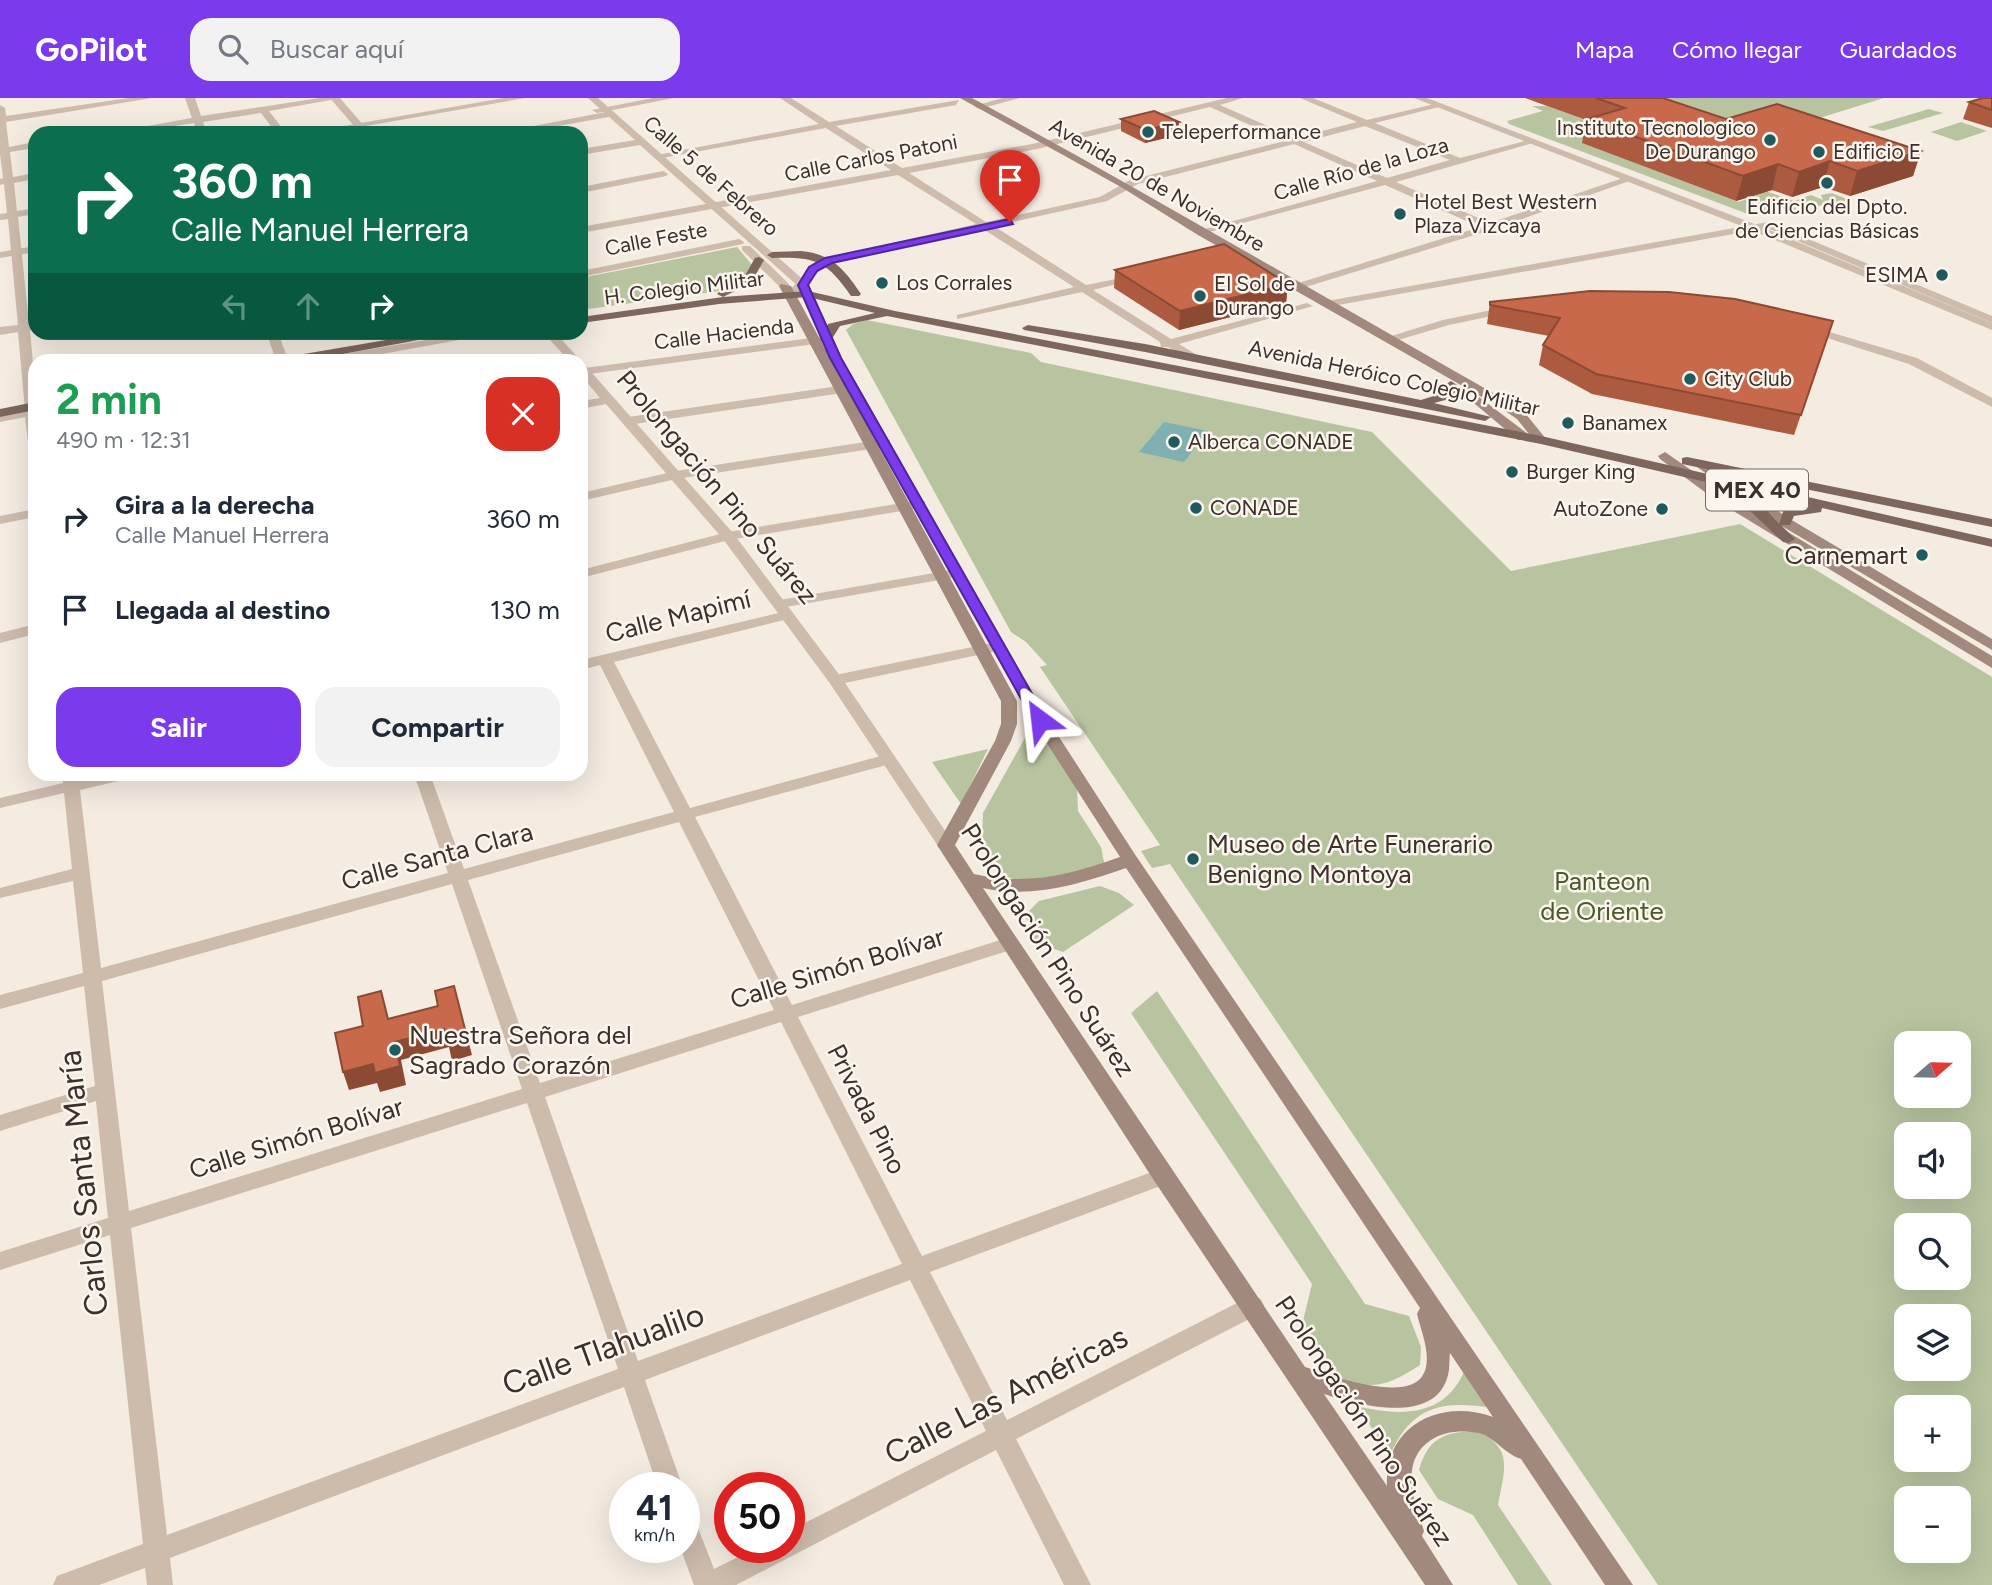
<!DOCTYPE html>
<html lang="es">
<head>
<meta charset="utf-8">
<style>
	body { margin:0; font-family:Figtree,sans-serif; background:#f2f2f3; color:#1f2937; height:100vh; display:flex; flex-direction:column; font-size:26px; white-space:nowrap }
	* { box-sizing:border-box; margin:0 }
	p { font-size:23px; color:#747a83 }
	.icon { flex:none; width:38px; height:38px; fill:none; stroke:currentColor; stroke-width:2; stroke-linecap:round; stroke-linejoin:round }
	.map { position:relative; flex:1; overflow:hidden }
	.side { position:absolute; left:28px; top:256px; width:560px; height:427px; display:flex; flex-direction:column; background:#fff; border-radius:21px; box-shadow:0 7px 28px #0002 }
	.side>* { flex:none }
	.guide { position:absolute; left:28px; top:28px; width:560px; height:214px; border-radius:21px; box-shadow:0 7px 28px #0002; background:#0b6e4f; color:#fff; overflow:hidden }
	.needle { width:46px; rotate:70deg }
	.tools { position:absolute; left:1894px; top:933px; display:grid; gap:14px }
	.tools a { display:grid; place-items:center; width:77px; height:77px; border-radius:14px; background:#fff; box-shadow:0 7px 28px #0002; font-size:35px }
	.speed { position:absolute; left:609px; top:1374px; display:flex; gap:14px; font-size:35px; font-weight:700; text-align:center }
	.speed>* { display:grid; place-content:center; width:91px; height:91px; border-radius:50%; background:#fff; box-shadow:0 7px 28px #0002; line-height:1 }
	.speed small { font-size:18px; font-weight:400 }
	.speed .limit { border:10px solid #d22; background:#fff; color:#111 }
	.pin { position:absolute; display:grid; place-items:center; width:60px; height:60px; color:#fff; margin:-72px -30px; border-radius:50% 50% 50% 0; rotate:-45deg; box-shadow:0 0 7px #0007 }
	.pin .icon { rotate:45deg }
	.me { position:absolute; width:77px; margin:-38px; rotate:330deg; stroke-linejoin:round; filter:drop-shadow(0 0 5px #0008) }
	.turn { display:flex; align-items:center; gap:24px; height:147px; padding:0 28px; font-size:32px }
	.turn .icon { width:91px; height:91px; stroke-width:2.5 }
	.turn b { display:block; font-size:49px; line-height:60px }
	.lanes { display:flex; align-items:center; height:66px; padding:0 28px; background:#0003; justify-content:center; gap:35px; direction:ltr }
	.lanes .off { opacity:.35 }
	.round { display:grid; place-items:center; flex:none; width:74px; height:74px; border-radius:21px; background:#f2f2f3 }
	.overview { display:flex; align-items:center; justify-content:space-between; height:119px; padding:0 28px }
	h1 { font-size:42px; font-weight:700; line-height:52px; color:#1e9e55 }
	.action { display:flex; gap:14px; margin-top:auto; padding:14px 28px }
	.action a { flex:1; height:80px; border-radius:21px; background:#7c3aed; color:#fff; font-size:28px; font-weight:700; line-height:80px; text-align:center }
	.action a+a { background:#f2f2f3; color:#1f2937 }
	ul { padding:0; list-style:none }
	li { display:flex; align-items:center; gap:21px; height:91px; padding:0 28px }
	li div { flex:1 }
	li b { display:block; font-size:26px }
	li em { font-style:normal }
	header { display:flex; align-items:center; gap:42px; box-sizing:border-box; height:98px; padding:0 35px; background:#7c3aed; color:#fff }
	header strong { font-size:33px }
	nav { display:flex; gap:38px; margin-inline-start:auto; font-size:24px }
	.search { width:490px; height:63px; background:#f2f2f3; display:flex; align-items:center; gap:18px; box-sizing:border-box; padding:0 24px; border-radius:21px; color:#747a83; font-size:26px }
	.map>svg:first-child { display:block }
</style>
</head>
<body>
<header>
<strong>GoPilot</strong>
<div class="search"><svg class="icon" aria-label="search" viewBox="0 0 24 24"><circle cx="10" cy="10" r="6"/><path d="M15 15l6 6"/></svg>Buscar aquí</div>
<nav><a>Mapa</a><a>Cómo llegar</a><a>Guardados</a></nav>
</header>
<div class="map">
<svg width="1992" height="1487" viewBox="0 0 1992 1487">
	<rect width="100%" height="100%" fill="#f4ebe1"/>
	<g fill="#b8c4a0" fill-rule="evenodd">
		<polygon points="1638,0 1884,0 1784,31 1737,37"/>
		<polygon points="1532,8 1547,8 1649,45 1644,46 1574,22 1639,47 1583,45 1738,104 1753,99 1746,95 1760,91 1794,103 1811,97 1823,102 1821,97 1832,95 1849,102 1766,118 1748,116 1509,26 1507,23 1543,13"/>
		<polygon points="1929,11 1943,15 1883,33 1868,29"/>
		<polygon points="1961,24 1987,33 1957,43 1931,34"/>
		<polygon points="737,149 753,168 752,173 738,187 719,193 581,212 581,180"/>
		<path d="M867 222 1031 255 1041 264 1372 334 1511 473 1740 426 1992 579V1487H1658L1170 766 1152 770 1141 753 1160 747 1040 569 1047 567 1026 544 1011 534 846 232 853 226ZM1906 945H1958V998H1906ZM1906 1036H1958V1088H1906ZM1906 1127H1958V1180H1906ZM1906 1218H1958V1270H1906ZM1906 1309H1958V1362H1906ZM1906 1400H1958V1452H1906Z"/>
		<polygon points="1035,622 1077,690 1078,713 1101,749 1104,764 1100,771 1031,787 1000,776 982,746 983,715"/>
		<polygon points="988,651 961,706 932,664"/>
		<polygon points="1100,788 1119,795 1134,807 1063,854 1036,845 1025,817 1039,803"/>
		<path d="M1157 893 1365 1206 1409 1218 1421 1249 1420 1267C1391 1286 1378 1291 1344 1284L1301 1231 1312 1186 1131 915Z"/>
		<path d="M1466 1269 1493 1310C1443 1302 1412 1307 1390 1357L1357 1308C1402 1319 1447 1319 1466 1269Z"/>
		<path d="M1476 1333C1515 1350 1504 1372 1498 1407L1552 1487H1518L1473 1417 1438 1401 1419 1372C1428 1340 1444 1334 1476 1333Z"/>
	</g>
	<polygon fill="#7fb0b2" points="1164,324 1208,333 1184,364 1139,354"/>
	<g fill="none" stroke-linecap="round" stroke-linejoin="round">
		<g fill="#cdbbac" fill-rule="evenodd">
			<polygon points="129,0 152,0 6,24 9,49 35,44 35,50 10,54 13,79 35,75 35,81 14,85 17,113 35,110 35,116 18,119 29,225 35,225 35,231 30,232 35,288 35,362 30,361 25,319 0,324 0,316 25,312 18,234 0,237 0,229 18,227 8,121 0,122 0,116 7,115 4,86 0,87 0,81 3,80 0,56 0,7 5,10 6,18"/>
			<polygon points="185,0 195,0 201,18 320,0 342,0 269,13 286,35 276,35 261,15 203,24 207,35 197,35 194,25 131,35 108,35 192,20"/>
			<polygon points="504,0 525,0 326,35 304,35"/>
			<polygon points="653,0 674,0 597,15 592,12"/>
			<path d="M780 0H791L829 24 959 2 956 7 836 28 902 70 1037 45 1227 0H1243L1220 7 1295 40 1357 24 1300 0H1313L1367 22 1439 5V9L1375 25 1460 60 1533 41V45L1396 84 1490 125 1626 79 1635 81 1494 131 1296 192 1292 191V187L1480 129 1385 87 1198 137V133L1377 83 1294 46 1138 86 1107 103 994 128 1086 187 1141 176V180L1093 192 1171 241 1307 205 1313 208 1179 246 1197 257 1199 260 1193 264 1168 249H1161L1160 244 1082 194 957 221V217L1074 189 983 131 833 164 821 171 795 199H787V195L813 167 825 160 976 126 898 77 581 135V129L891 72 826 30 657 61 652 58 819 26ZM1210 9 1285 43 1130 82 1100 99 986 124 909 75 1037 51ZM1365 28 1450 62 1387 80 1304 44Z"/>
			<polygon points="1003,0 1020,0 979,11 974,8"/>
			<polygon points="611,13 614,14 614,18 519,35 498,35"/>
			<polygon points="663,73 668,76 666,78 581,95 581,89"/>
			<polygon points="1768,124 1992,218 1992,225 1767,130 1327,209 1321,206 1327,203"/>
			<polygon points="739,141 744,144 743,146 581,179 581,173"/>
			<polygon points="1511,208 1515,209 1515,213 1449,227 1388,245 1382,241 1443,222"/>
			<polygon points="1806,227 1917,260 1992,300 1992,309 1909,266 1802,232 1802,228"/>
			<polygon points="266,234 278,234 288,262 276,262"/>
			<polygon points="474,234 503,234 349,262 324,262 330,258"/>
			<polygon points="826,238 830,240 830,244 581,277 581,271 585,270"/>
			<polygon points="852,286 858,290 856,293 628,327 622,323 628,319"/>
			<polygon points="885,341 890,342 890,348 676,381 581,403 581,395 676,373"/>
			<polygon points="920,402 925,403 925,409 729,442 581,480 581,472 728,434"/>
			<polygon points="957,471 962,472 962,478 780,510 773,506 780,502"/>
			<path d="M787 513 794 517 792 520 614 564 690 710 888 656 896 661 894 665 695 719 792 907 1010 839 1019 845 1017 850 798 919 922 1158 1163 1070 1171 1072 1174 1078 1171 1084 930 1174 1007 1322 1245 1201 1253 1198 1261 1201 1264 1208 1261 1215 1016 1341 1091 1487H1064L996 1352 736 1487H694L680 1449H684V1413L693 1417 714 1471 758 1449H789V1433L986 1333 910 1182 645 1282 683 1390H658L624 1289 170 1460 173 1487H147L145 1470 99 1487H53L57 1478 143 1446 110 1137 0 1172V1154L108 1120 96 1003 0 1033V1017L95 988 84 888 0 911V897L83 875 73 783 0 800V790L72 771 64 695 0 710V700L63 685 62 676H78L79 681 105 676H133L131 680 80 692 101 870 448 775 414 676H430L464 771 674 714 600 567 581 572V562ZM679 724 774 912 540 985 468 782ZM452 786 522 991 129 1113 102 883ZM781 924 902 1166 638 1263 545 999ZM527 1005 618 1271 167 1437 131 1130Z"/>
			<polygon points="35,526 35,536 0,545 0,535"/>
			<polygon points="997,544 1005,549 1002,552 835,587 827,582 835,577"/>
		</g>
		<g fill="#cdbbac" fill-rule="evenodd">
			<polygon points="330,0 340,0 370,35 360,35"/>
			<polygon points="588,0 598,0 807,185 807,189 799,189 640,47 581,57 581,51 635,42"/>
			<polygon points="1414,0 1427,0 1757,127 1992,225 1992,232 1749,131"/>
			<polygon points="35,148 35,154 0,160 0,154"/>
			<polygon points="742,148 750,148 789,186 789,190 781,190 742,152"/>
			<polygon points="543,234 555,234 580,262 568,262"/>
			<polygon points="581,266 585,267 733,435 841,579 952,743 955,747 952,751 940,751 829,584 723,441 606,306 581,311 581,303 600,300 581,277"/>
			<polygon points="35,411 35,419 0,426 0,418"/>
		</g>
		<g fill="#a18a7d" fill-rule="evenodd">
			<path d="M960 0H972C1153 98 1330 203 1509 304L1525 315 1547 342 1546 345H1536L1517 321 1501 310 1198 137 1121 89Z"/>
			<path d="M803 184 809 187 842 260 1048 622 1136 758 1633 1487H1605L1521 1361C1505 1356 1495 1340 1479 1335 1463 1332 1444 1333 1431 1342 1399 1363 1414 1403 1424 1433L1422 1438 1453 1487H1425L1155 1084 961 784 937 747 995 643 1001 626V603L779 188 781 186 791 188 1017 603V626L1011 643 955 747 974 776C1025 788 1071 777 1120 759L1032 622 830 260 797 187ZM1126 770 1420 1210 1417 1216C1421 1233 1432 1258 1424 1275 1410 1307 1329 1277 1305 1269L983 790C1031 801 1081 786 1126 770ZM1450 1255 1493 1319C1440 1300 1384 1328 1387 1388L1324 1296C1358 1307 1436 1328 1448 1277 1450 1270 1449 1262 1450 1255Z"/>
			<polygon points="1479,299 1528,336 1528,342 1518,342 1475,306 1475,300"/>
			<polygon points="1665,354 1727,397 1992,558 1992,570 1717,403 1660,361 1658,358"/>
			<polygon points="1702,362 1790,421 1992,541 1992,552 1780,427 1697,369 1697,363"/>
		</g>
		<g fill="#7d675c" fill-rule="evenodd">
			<path d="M801 153C832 156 845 172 861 196L859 198H851C826 162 815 159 772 160L767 157 772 154Z"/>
			<path d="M759 159 764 162 751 185 723 199 808 193 895 213 1541 338 1992 441V449L1822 410 1821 414 1794 418 1790 427H1781L1795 441 1788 445 1783 444 1748 411 1746 404 1758 396 1541 346 887 218 840 228 830 244 826 246 820 242 828 226 875 215 808 199 719 206 581 225V219L723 199 717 196 719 194 743 181 755 160ZM1772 399 1810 408 1784 411 1779 426 1760 405Z"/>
			<polygon points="1028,227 1145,246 1421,302 1443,295 1445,287 1451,283 1457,287 1453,300 1434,305 1491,319 1485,323 1145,254 1024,232 1022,230"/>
			<polygon points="433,234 462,234 310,262 286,262 292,258"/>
			<polygon points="35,304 35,312 0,319 0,311"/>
			<polygon points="1687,359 1992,421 1992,429 1682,366 1682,360"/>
		</g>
	</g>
	<g fill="#ac5a40">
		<polygon points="1525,0 1663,0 1726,21 1921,53 1913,78 1850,98 1823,89 1792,99 1772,92 1736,103 1582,45 1586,22"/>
		<polygon points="1992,0 1992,30 1963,21 1969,4"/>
		<polygon points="1121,21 1178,37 1145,45 1121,33"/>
		<polygon points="1115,172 1288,186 1286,205 1179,232 1114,190"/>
		<polygon points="1490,204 1833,223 1794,337 1592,296 1539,267 1543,247 1549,238 1487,226"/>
	</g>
	<g fill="#8c4a34">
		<polygon points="1179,24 1178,37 1145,45 1146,32"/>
		<polygon points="1921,53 1913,78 1850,98 1857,73"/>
		<polygon points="1830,63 1823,89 1792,99 1799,74"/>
		<polygon points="1778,66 1772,92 1736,103 1743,78"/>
		<polygon points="1288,186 1286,205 1179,232 1180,213"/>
		<polygon points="454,888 472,957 452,963 449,949 401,962 406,987 380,994 377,985 349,992 343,974 395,944 444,931"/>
	</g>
	<g fill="#c8694b" stroke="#8c4a34" stroke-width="2">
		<polygon points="1596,0 1663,0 1726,21 1777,6 1921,53 1857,73 1830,63 1799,74 1778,66 1743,78 1587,21 1625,10"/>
		<polygon points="1983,0 1992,0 1992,12 1969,4"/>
		<polygon points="1154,13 1179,24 1146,32 1121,21"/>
		<polygon points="1224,146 1288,186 1180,213 1115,172"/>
		<polygon points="1590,193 1669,194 1735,201 1833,223 1801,317 1596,276 1543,247 1560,220 1490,207 1490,204"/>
		<polygon points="454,888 467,939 447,944 444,931 395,944 400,968 375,975 373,966 343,974 335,935 363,928 358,899 381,893 388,921 438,908 435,893"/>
	</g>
	<polygon fill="#7c3aed" stroke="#51269a" stroke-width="2" points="1010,121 1013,126 832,165 817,173 808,187 841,260 1047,622 1040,627 1033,622 830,260 798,187 809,169 825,160"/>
	<g fill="#1f5a5e" stroke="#fbf5ee" stroke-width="2.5">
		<circle cx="1148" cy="34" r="7"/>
		<circle cx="1770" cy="42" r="7"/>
		<circle cx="1819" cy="54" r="7"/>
		<circle cx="1827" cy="85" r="7"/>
		<circle cx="1400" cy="116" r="7"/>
		<circle cx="1942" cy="177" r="7"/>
		<circle cx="882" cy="185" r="7"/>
		<circle cx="1200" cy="198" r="7"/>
		<circle cx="1690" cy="281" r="7"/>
		<circle cx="1568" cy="325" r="7"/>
		<circle cx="1174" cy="344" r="7"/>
		<circle cx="1512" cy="374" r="7"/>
		<circle cx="1196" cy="410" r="7"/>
		<circle cx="1662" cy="411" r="7"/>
		<circle cx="1922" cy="457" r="7"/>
		<circle cx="1193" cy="761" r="7"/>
		<circle cx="395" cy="952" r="7"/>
	</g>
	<g text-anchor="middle" stroke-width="5" stroke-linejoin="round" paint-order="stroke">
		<g font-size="21" fill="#3b302b" stroke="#fbf5ee" text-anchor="start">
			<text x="1756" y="37" text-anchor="end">Instituto Tecnologico<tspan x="1756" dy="24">De Durango</tspan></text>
			<text x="1162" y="41">Teleperformance</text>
			<text x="1833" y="61">Edificio E</text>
			<text x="1414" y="111">Hotel Best Western<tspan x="1414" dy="24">Plaza Vizcaya</tspan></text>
			<text x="1827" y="116" text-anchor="middle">Edificio del Dpto.<tspan x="1827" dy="24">de Ciencias Básicas</tspan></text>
			<text x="1928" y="184" text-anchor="end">ESIMA</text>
			<text x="896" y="192">Los Corrales</text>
			<text x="1214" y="193">El Sol de<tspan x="1214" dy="24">Durango</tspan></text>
			<text x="1704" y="288">City Club</text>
			<text x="1582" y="332">Banamex</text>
			<text x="1188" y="351">Alberca CONADE</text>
			<text x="1526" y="381">Burger King</text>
			<text x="1210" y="417">CONADE</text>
			<text x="1648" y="418" text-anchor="end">AutoZone</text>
		</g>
		<g font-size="21" fill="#3b302b" stroke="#fbf5ee">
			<text transform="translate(871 60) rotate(-11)" y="7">Calle Carlos Patoni</text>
			<text transform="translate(1361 71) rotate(-16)" y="7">Calle Río de la Loza</text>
			<text transform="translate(711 78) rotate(41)" y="7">Calle 5 de Febrero</text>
			<text transform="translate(1157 87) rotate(30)" y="7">Avenida 20 de Noviembre</text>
			<text transform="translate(656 141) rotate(-11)" y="7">Calle Feste</text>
			<text transform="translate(684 190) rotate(-7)" y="7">H. Colegio Militar</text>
			<text transform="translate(724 236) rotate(-7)" y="7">Calle Hacienda</text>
			<text transform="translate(1394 280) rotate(12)" y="7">Avenida Heróico Colegio Militar</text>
		</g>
		<rect fill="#fbf5ee" stroke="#756b66" stroke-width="2" x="1706" y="371.5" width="102" height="41" rx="5"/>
		<g font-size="24" font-weight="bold" fill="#3b302b">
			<text x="1757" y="400">MEX 40</text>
		</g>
		<g font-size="26" fill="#3b302b" stroke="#fbf5ee">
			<text transform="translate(717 389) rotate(50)" y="9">Prolongación Pino Suárez</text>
			<text transform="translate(678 518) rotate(-14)" y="9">Calle Mapimí</text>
			<text transform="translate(437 758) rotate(-15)" y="9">Calle Santa Clara</text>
			<text transform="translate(1048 852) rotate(57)" y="9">Prolongación Pino Suárez</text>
			<text transform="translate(837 870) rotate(-17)" y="9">Calle Simón Bolívar</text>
			<text transform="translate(867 1011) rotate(63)" y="9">Privada Pino</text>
			<text transform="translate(296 1040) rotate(-17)" y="9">Calle Simón Bolívar</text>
			<text transform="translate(1364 1323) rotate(56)" y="9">Prolongación Pino Suárez</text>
		</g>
		<g font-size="26" fill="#3b302b" stroke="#fbf5ee" text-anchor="start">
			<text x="1908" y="466" text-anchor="end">Carnemart</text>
			<text x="1207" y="755">Museo de Arte Funerario<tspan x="1207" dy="30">Benigno Montoya</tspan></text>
			<text x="409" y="946">Nuestra Señora del<tspan x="409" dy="30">Sagrado Corazón</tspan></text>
		</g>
		<g font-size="26" fill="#4a5a2e" stroke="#fbf5ee">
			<text x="1602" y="792">Panteon<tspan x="1602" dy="30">de Oriente</tspan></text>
		</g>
		<g font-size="32" fill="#3b302b" stroke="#fbf5ee">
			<text transform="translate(83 1085) rotate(-96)" y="11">Carlos Santa María</text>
			<text transform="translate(603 1251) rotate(-20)" y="11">Calle Tlahualilo</text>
			<text transform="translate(1006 1297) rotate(-27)" y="11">Calle Las Américas</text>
		</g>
	</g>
</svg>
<div class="tools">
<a><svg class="needle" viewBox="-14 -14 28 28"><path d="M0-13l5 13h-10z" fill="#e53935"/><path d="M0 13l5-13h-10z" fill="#747a83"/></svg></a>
<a><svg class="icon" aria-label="sound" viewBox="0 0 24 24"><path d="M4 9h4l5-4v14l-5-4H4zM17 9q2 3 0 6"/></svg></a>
<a><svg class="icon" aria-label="search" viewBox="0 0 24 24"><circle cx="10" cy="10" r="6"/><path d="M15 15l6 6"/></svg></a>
<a><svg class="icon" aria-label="layers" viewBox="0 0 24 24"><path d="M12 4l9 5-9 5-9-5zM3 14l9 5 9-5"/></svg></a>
<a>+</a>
<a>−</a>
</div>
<div class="speed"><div>41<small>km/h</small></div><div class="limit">50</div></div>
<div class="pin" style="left:1010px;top:124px;background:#d93025"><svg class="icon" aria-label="arrive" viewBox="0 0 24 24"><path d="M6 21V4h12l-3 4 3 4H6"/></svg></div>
<svg class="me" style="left:1040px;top:622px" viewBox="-20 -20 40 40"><path d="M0-17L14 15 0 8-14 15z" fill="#7c3aed" stroke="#fff" stroke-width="4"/></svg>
<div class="guide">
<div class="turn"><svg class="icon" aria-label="right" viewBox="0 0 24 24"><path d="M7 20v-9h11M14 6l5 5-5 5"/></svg><div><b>360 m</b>Calle Manuel Herrera</div></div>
<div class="lanes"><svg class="icon off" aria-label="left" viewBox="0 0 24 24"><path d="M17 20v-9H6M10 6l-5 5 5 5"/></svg><svg class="icon off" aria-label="ahead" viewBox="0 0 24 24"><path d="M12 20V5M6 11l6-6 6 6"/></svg><svg class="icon" aria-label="right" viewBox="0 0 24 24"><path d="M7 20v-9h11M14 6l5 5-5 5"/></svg></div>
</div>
<section class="side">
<div class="overview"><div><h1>2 min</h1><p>490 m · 12:31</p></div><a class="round" style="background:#d93025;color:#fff"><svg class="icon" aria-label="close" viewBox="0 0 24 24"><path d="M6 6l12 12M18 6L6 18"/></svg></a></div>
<ul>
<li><svg class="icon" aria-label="right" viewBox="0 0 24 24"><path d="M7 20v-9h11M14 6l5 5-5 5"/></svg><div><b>Gira a la derecha</b><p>Calle Manuel Herrera</p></div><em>360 m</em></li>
<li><svg class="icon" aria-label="arrive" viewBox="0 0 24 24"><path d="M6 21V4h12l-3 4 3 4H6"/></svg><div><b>Llegada al destino</b></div><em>130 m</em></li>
</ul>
<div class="action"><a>Salir</a><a>Compartir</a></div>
</section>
</div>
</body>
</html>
